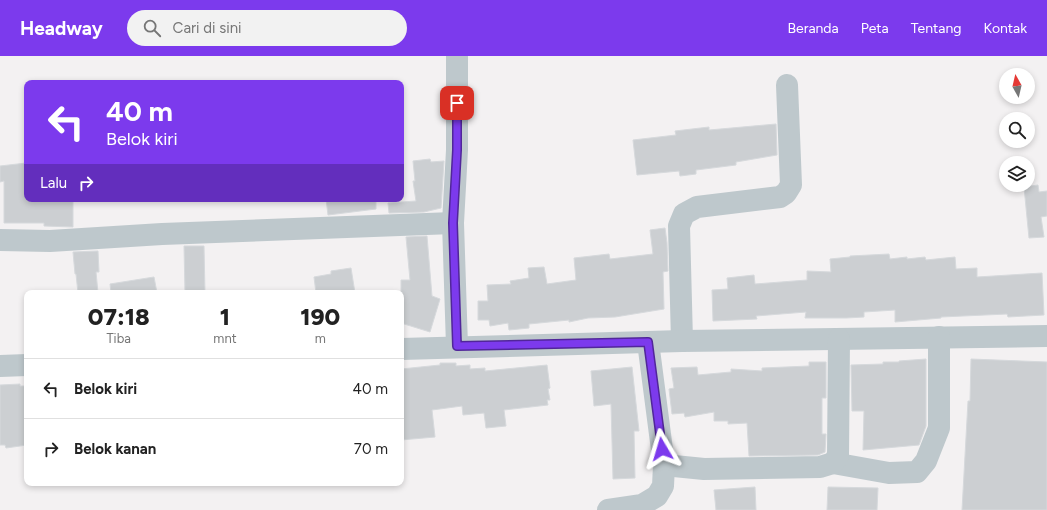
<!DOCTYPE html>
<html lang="id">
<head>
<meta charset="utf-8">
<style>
	body { margin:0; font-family:Figtree,sans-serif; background:#f2f2f2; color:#222; height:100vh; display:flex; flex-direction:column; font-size:15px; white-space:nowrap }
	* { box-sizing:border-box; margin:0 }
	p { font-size:13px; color:#767676 }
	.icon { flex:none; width:22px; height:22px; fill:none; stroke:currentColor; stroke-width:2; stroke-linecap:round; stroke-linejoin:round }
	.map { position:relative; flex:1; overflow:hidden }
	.panel { position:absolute; left:24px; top:234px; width:380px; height:196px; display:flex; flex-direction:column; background:#fff; border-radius:8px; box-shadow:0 2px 6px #0003 }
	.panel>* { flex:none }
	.hud { position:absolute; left:24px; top:24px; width:380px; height:122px; border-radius:8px; box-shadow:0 2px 6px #0003; background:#7c3aed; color:#fff; overflow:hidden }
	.needle { width:26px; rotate:352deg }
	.fabs { position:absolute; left:999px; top:12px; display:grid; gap:8px }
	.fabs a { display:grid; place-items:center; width:36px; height:36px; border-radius:50%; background:#fff; box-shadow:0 2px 6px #0003; font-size:20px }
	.pin { position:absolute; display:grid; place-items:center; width:34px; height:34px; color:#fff; margin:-17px; border-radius:8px; box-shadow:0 2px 6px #0006 }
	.me { position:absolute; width:44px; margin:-22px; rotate:353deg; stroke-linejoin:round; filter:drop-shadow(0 0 3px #0008) }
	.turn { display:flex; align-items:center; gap:14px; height:84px; padding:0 16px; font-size:18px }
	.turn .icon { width:52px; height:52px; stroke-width:2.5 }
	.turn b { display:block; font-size:28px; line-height:34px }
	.then { display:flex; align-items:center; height:38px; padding:0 16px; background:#0003; gap:8px; font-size:15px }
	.eta { display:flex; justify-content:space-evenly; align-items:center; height:68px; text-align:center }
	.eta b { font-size:24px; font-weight:800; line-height:28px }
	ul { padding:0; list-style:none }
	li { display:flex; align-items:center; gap:12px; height:60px; padding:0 16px; border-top:1px solid #e0e0e0 }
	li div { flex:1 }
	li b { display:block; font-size:15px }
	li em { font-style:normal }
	header { display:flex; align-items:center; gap:24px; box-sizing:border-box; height:56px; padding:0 20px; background:#7c3aed; color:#fff }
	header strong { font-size:19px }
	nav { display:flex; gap:22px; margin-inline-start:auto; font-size:14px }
	.search { width:280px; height:36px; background:#f2f2f2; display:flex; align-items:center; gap:10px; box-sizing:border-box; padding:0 14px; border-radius:22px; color:#767676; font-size:15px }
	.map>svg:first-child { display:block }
</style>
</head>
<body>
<header>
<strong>Headway</strong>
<div class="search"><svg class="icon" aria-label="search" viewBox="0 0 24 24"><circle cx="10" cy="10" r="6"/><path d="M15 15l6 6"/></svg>Cari di sini</div>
<nav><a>Beranda</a><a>Peta</a><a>Tentang</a><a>Kontak</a></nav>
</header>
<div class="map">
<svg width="1047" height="454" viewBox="0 0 1047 454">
	<rect width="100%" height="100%" fill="#f3f1f2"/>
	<g fill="#cccfd2" stroke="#d6d9dc">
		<polygon points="776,68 777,99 736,106 736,109 696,114 696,118 680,120 679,115 637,119 633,84 676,79 675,75 709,71 709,74"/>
		<polygon points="430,103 431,106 444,105 441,152 424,156 389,157 388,147 416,145 413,125 415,125 413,105"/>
		<polygon points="26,107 27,143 73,143 73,171 44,170 44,167 4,167 4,125 0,126 0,110"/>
		<polygon points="1038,129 1039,136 1047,135 1047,160 1041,161 1044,181 1029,182 1024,131"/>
		<polygon points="326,143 376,143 376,153 328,159"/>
		<polygon points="665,172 667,187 668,215 663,216 664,253 615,261 588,262 569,266 569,264 529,268 529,272 509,274 508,267 490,270 489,264 478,264 478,245 488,245 487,229 511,228 510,225 529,222 528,212 544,211 547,228 576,224 574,202 609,198 610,203 653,198 650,174"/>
		<polygon points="427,180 432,240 440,243 430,276 401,267 401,224 410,224 406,181"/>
		<polygon points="184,190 204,190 205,237 185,237"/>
		<polygon points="98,195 99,216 96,216 98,237 78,237 76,218 75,218 73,196"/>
		<polygon points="889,198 890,203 907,201 907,203 925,201 926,204 955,201 956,213 977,212 977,221 1042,217 1044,259 1008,261 1007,258 941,261 941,262 895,266 895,254 864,256 864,261 846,262 805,262 806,256 756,260 757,263 713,265 712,234 728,233 727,222 754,219 755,228 807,224 807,215 831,216 830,203 850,201 850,200"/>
		<polygon points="351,212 355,237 316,237 314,221 331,218 331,215"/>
		<polygon points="154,221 157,237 111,237 110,228"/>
		<polygon points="926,303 926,370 919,389 863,394 864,355 852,355 851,309 883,308 883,306 899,306 899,305"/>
		<polygon points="971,303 1047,306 1047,454 962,454 968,345 970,345"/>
		<polygon points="809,306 826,306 826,342 822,342 822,378 826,378 825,396 818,399 749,400 747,367 728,368 728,365 714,365 714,356 685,361 684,357 672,358 669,333 674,332 671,312 697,311 698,319 731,316 731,313 762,315 762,312 809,310"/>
		<polygon points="440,307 456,307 456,310 470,309 470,313 485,312 485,315 547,309 550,332 548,333 550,344 547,344 548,349 504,354 506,370 486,372 484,357 463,359 462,350 432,354 435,381 401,384 401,313 440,309"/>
		<polygon points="632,311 639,375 634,375 635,422 613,423 611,348 594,350 591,315"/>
		<polygon points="20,328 20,330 27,330 27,389 6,392 5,389 0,389 0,329"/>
		<polygon points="755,431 756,454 716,454 714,434"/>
		<polygon points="828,431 878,432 877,454 827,454"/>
	</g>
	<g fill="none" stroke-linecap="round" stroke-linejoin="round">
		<g stroke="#bec8cc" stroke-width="22">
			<polyline points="0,184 50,185 162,178 453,167"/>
			<polyline points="682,285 679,170 684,158 697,151 780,141 786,137 791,129 787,29"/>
			<polyline points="457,290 453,167 457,94 457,0"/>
			<polyline points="401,293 682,285 1047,280"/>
			<polyline points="0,310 27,309"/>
			<polyline points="833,407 889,417 917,416 926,405 939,372 939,281"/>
			<polyline points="664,409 704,413 820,411 833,407 838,400 839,283"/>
			<polyline points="608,454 642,449 657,440 663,430 664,409 648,286"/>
		</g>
	</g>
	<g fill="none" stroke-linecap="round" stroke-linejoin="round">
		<defs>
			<polyline id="route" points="457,47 457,94 453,167 457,290 648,286 662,393"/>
		</defs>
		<use href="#route" stroke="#51269a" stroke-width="10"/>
		<use href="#route" stroke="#7c3aed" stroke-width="7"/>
	</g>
</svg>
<div class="fabs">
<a><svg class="needle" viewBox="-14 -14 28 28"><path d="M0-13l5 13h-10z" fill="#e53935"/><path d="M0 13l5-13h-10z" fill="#767676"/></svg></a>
<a><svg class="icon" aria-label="search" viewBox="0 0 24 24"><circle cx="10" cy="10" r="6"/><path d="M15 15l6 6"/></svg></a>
<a><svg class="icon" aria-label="layers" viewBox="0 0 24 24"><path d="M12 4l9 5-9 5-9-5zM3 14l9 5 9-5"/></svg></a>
</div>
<div class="pin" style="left:457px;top:47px;background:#d93025"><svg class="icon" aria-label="arrive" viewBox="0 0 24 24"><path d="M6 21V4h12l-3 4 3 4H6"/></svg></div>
<svg class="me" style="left:662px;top:393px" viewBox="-20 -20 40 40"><path d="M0-17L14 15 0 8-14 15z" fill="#7c3aed" stroke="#fff" stroke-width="4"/></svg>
<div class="hud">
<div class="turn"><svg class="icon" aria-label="left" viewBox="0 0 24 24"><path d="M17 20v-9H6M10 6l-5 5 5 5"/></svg><div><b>40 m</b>Belok kiri</div></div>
<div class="then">Lalu<svg class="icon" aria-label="right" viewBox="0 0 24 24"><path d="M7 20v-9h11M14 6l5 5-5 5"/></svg></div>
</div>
<section class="panel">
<div class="eta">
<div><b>07:18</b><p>Tiba</p></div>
<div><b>1</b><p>mnt</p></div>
<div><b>190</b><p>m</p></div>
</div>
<ul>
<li><svg class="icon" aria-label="left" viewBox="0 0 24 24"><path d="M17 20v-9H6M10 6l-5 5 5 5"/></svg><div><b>Belok kiri</b></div><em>40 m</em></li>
<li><svg class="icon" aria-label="right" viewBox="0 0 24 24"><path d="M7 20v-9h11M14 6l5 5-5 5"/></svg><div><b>Belok kanan</b></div><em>70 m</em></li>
</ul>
</section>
</div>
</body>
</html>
